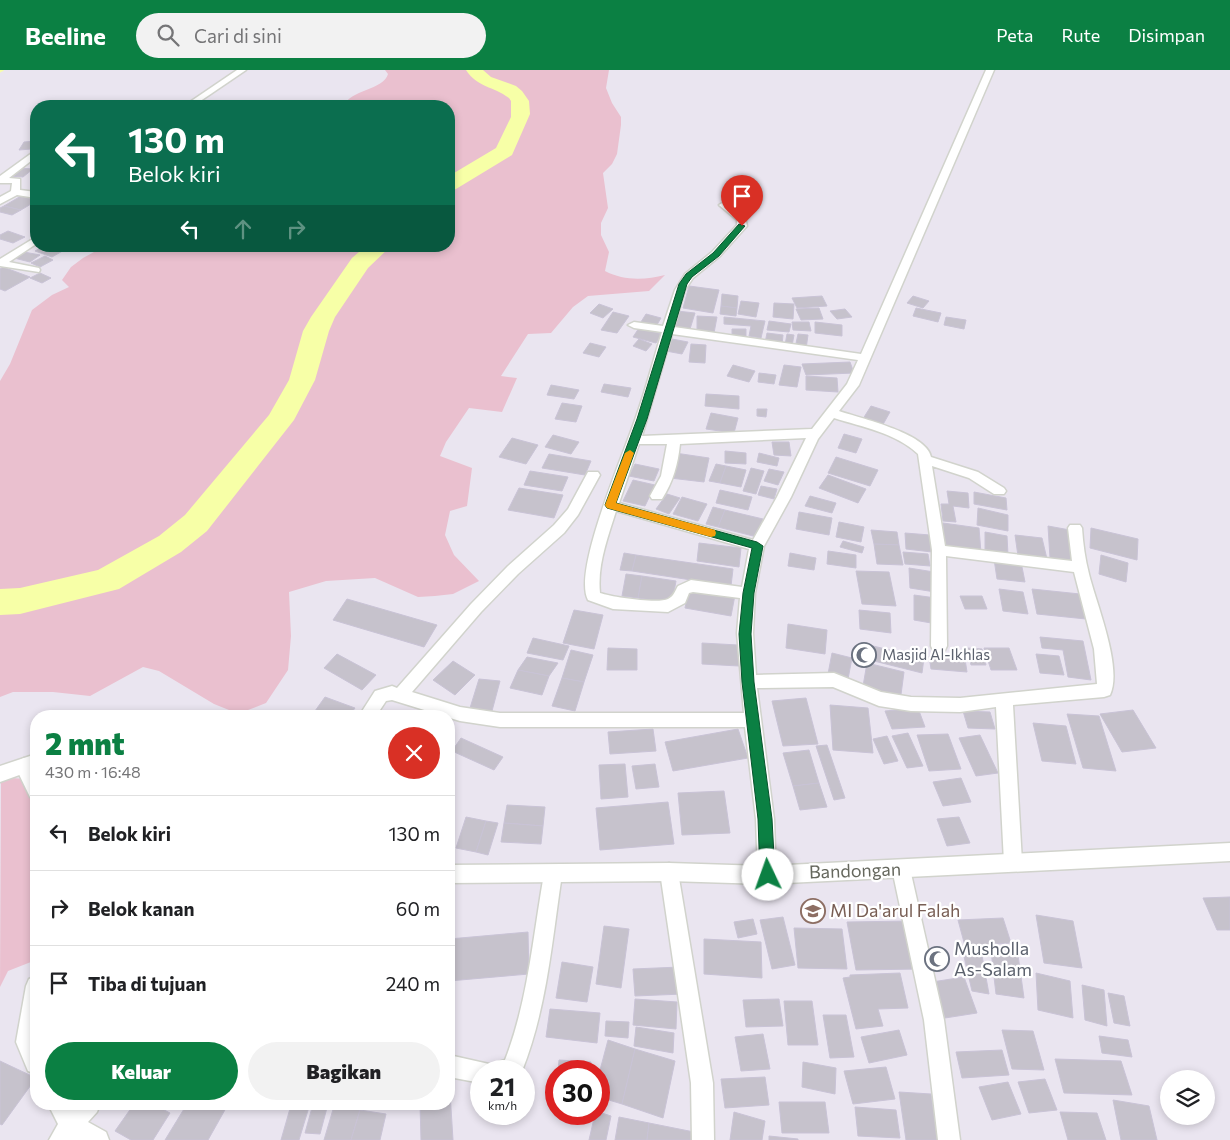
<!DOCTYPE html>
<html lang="id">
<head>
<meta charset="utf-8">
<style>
	body { margin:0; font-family:Commissioner,sans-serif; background:#f2f2f2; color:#202124; height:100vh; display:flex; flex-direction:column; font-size:19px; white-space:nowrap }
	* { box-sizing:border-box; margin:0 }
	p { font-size:16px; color:#757577 }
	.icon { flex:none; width:28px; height:28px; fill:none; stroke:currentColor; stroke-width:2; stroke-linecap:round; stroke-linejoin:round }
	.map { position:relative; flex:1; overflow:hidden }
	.details { position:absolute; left:30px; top:640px; width:425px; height:400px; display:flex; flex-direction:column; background:#fff; border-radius:20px; box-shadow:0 2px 8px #0003 }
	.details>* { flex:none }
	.hud { position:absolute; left:30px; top:30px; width:425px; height:152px; border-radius:20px; box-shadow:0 2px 8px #0003; background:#0b6e4f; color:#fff; overflow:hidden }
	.buttons { position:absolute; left:1160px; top:1000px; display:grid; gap:10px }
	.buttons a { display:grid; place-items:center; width:55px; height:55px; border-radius:50%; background:#fff; box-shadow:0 2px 8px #0003; font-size:25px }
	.speed { position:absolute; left:470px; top:990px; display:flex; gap:10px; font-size:25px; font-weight:700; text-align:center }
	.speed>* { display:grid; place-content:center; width:65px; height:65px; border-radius:50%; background:#fff; box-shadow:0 2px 8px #0003; line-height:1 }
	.speed small { font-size:12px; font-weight:400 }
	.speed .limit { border:8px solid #d22; background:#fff; color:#111 }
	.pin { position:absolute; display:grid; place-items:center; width:42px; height:42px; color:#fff; margin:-51px -21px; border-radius:50% 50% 50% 0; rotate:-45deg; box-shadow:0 0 5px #0007 }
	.pin .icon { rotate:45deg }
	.me { position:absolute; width:55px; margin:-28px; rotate:357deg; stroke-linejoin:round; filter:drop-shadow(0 0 4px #0008) }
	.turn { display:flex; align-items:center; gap:18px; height:105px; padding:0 15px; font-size:22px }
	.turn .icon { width:65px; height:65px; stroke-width:2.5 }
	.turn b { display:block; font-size:35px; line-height:42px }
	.lanes { display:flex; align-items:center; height:48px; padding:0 15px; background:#0003; justify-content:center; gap:25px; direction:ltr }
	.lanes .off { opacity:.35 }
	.round { display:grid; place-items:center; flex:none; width:52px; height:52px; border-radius:26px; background:#f2f2f2 }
	.overview { display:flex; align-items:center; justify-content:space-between; height:85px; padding:0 15px }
	h1 { font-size:30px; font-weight:800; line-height:38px; color:#0b8043 }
	.button { display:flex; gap:10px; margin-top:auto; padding:10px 15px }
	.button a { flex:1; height:58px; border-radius:30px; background:#0b8043; color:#fff; font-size:20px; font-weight:800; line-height:58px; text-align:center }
	.button a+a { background:#f2f2f2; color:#202124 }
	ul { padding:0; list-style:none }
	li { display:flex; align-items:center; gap:15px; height:75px; padding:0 15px; border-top:1px solid #e0e0e0 }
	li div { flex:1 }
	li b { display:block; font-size:19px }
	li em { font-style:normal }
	header { display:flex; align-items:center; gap:30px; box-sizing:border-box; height:70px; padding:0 25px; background:#0b8043; color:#fff }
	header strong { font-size:24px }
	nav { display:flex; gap:28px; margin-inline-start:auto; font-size:18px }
	.search { width:350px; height:45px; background:#f2f2f2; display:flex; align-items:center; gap:12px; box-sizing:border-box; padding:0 18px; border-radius:28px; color:#757577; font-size:19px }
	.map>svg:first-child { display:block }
</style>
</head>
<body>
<header>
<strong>Beeline</strong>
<div class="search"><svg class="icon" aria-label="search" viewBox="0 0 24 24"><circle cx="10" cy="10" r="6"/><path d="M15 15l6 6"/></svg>Cari di sini</div>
<nav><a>Peta</a><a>Rute</a><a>Disimpan</a></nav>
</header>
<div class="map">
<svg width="1230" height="1070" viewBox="0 0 1230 1070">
	<rect width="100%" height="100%" fill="#eae5f0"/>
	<g fill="#eac0cf">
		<path d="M385 0H609L606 18 612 33 621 47V55L617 84 612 94 603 103 608 138 601 153V165L609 182 605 201C624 211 645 210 665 205L649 221 588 226 573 237 551 263 528 264 501 306 517 308 502 342 469 338 446 372 440 386 472 398 467 436 450 441 445 465 454 485 479 511 453 524 435 526 418 527 375 508 326 511 289 522 291 566 288 600 266 633 248 640H229L214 634 159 601 143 597 90 626 53 622H13L0 627V311L10 294 32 240 52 225 69 217 62 210 71 197 83 188 105 176H449V36H344C349 20 384 20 388 4Z"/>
		<polygon points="1,707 36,710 36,890 8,901 0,917"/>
	</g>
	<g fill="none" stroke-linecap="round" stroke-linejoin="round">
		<polyline stroke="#f7ffa7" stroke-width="3" points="0,1 2,0"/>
		<g fill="#f7ffa7" fill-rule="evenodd">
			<path d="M466 0H483L491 7 516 16 522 21 529 31 530 44 512 85 456 119 449 121V106L496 78 511 47V31L509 28C493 16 478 18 466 0Z"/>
			<polygon points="366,176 391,176 368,198 335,247 329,261 315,310 294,350 207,461 181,482 119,519 20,544 0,545 0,519 20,518 98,500 159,466 185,445 269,345 289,310 303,261 311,247 352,188"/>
		</g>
	</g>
	<g fill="#c6c2cc" stroke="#c9c3d6">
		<polygon points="36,71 31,79 19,80 24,72"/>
		<polygon points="19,98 33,99 23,107 9,106"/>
		<polygon points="21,126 36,130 36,131 21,140 4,136"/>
		<polygon points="4,136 21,140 12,145 0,142 0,138"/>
		<polygon points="8,161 25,167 13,173 0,169 0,165"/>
		<polygon points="44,176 58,176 66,179 52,187 35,181"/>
		<polygon points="24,182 40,185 30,192 14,188"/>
		<polygon points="45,186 53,190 40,197 31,193"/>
		<polygon points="3,197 30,207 5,221 0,219 0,199"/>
		<polygon points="40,203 51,208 42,213 30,208"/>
		<polygon points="689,216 719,220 713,243 683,238"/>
		<polygon points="722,224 738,226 737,238 721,236"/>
		<polygon points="822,226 827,236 797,238 792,228"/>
		<polygon points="913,226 929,231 923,238 907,233"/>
		<polygon points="741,231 759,233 756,247 738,244"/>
		<polygon points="774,233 794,234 793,249 773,247"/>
		<polygon points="599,234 613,239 603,248 590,243"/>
		<polygon points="721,236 737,238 736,246 720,244"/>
		<polygon points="819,238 823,249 801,250 796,239"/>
		<polygon points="916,238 941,243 938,252 913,246"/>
		<polygon points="845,239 852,247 837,249 830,241"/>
		<polygon points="677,241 695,243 690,259 672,257"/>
		<polygon points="613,242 629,246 617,263 601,260"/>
		<polygon points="646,244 661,248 655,258 639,255"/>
		<polygon points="697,246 717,247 714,263 697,262"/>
		<polygon points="724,247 765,251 761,268 749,266 751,256 724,254"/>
		<polygon points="946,247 966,250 964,259 944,255"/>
		<polygon points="769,251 791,254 789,262 767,260"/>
		<polygon points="792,252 809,252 811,261 793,260"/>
		<polygon points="815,252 842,255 842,266 815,263"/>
		<polygon points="639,258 662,264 656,273 633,267"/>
		<polygon points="732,259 746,259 746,270 732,269"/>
		<polygon points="767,263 783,265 782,275 765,273"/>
		<polygon points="787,264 794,265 792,276 785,275"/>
		<polygon points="798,264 808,265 806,279 795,278"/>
		<polygon points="639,269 652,274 646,281 633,276"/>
		<polygon points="672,269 688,272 682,284 666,281"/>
		<polygon points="590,273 606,277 599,287 583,283"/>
		<polygon points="691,274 706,275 705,293 689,292"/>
		<polygon points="850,292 854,303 806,305 802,294"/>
		<polygon points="733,295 755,301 749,312 727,306"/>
		<polygon points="784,295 801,297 797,317 779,315"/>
		<polygon points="759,303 776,305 774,314 758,312"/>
		<polygon points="806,306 837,308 838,322 806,320"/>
		<polygon points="604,314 631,318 628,327 601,322"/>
		<polygon points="551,315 579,320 574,329 547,325"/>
		<polygon points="706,324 739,326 739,339 705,336"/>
		<polygon points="562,333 582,336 576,352 555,349"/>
		<polygon points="871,336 890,342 881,358 861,352"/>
		<polygon points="757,339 767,339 766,347 757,346"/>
		<polygon points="711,343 738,348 734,363 706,359"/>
		<polygon points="844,364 862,369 856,383 838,378"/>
		<polygon points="553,365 579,372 571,384 545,377"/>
		<polygon points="512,368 538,375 526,394 499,387"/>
		<polygon points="772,372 789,372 791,386 774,385"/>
		<polygon points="725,381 746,383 746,394 725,393"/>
		<polygon points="675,383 709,388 704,412 670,408"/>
		<polygon points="759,383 779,388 777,396 757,392"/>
		<polygon points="549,384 591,391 585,405 542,398"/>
		<polygon points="836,387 878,400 870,416 828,403"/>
		<polygon points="635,394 659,399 654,411 629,406"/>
		<polygon points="716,394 726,396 720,413 709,411"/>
		<polygon points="726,396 746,400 741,417 720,413"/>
		<polygon points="751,398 764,401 756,424 743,421"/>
		<polygon points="769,399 784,402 778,415 764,411"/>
		<polygon points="530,401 568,407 562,421 524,415"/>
		<polygon points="828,405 866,419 858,433 819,418"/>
		<polygon points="633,410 655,415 645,436 623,431"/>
		<polygon points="761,416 777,419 774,429 758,425"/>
		<polygon points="519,418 563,425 554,448 508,440"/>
		<polygon points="720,420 752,427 748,440 716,433"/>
		<polygon points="947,421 968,423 969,438 953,436 956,452 943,451 941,434 949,434"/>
		<polygon points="974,422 1006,428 1007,440 974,434"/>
		<polygon points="667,424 680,428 669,444 656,439"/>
		<polygon points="810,426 836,433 832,443 805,436"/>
		<polygon points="682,427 707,434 698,451 673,444"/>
		<polygon points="713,437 725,440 718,457 706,454"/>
		<polygon points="978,438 1008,445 1008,461 977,455"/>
		<polygon points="725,440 763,449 757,467 718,457"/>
		<polygon points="799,442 832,448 829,465 796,459"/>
		<polygon points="839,452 864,457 861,472 836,467"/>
		<polygon points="943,453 979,458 981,483 944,478"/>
		<polygon points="1048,456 1070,460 1073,493 1050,488"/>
		<polygon points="1091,458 1138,469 1137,490 1090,478"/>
		<polygon points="871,460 897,462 899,475 874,474"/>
		<polygon points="985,462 1007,466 1008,485 985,481"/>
		<polygon points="905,463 930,465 932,482 906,479"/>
		<polygon points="1015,465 1042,468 1047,489 1018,486"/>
		<polygon points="843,471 864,477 862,483 840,477"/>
		<polygon points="699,473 741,478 739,497 697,491"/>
		<polygon points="874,474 899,475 903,495 877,494"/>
		<polygon points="828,481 856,485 856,498 827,494"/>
		<polygon points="903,482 928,484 930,496 905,494"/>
		<polygon points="624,483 636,485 632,501 620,500"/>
		<polygon points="790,483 816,488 814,500 788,496"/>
		<polygon points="636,485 733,499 731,516 632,501"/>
		<polygon points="1101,485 1128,493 1126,512 1099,504"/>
		<polygon points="994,489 1021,492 1025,512 997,509"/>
		<polygon points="909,498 934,502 935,522 910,518"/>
		<polygon points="856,501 889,502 896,536 862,534"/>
		<polygon points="626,504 642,506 638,528 622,526"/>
		<polygon points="642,506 676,511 672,533 638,528"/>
		<polygon points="689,518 735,525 731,546 685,538"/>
		<polygon points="999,519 1023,522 1028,544 1003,541"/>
		<polygon points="1032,519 1080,524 1086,549 1037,544"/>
		<polygon points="914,525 936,528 937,554 914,550"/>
		<polygon points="960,526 982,526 987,539 965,539"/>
		<polygon points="347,529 437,555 424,577 333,550"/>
		<polygon points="574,540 603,545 594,579 563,573"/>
		<polygon points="859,540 890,543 891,563 860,559"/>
		<polygon points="788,554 827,560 825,584 786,578"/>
		<polygon points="1040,567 1083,571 1091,610 1068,607 1063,580 1042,578"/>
		<polygon points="533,568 569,576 563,590 527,583"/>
		<polygon points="702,573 738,575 739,596 702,594"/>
		<polygon points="873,576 924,588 922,603 870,590"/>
		<polygon points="608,578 637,579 637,600 607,600"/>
		<polygon points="967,578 982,579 986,595 971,595"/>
		<polygon points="984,578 1009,578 1017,600 991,600"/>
		<polygon points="571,580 593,585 584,612 562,608"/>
		<polygon points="832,583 852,588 848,609 828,604"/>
		<polygon points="337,584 376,605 362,620 324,598"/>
		<polygon points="1036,584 1059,586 1064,605 1040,603"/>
		<polygon points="929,586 965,589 967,602 931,599"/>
		<polygon points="527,587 558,593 549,606 518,600"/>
		<polygon points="453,591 475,605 455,625 433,610"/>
		<polygon points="867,593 904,602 900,632 862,622"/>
		<polygon points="518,600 549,606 542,625 510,618"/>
		<polygon points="562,608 584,612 575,641 552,636"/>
		<polygon points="479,609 500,611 492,641 470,638"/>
		<polygon points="325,627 355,638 349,646 330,646 315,641"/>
		<polygon points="806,628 818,674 783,676 772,631"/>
		<polygon points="830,635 868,638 873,683 833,680"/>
		<polygon points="918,638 925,657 892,659 885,641"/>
		<polygon points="1133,640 1156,678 1122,682 1100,644"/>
		<polygon points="963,641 990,642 995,659 968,658"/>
		<polygon points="1067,644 1099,646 1116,701 1083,698"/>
		<polygon points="1033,653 1066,656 1076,694 1042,691"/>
		<polygon points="653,659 656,681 610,684 608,662"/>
		<polygon points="738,659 748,688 673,701 665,672"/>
		<polygon points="908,663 923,696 907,698 892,666"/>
		<polygon points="948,664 961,699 929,701 917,665"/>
		<polygon points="980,665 998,703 976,706 959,668"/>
		<polygon points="887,666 898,691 884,694 873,669"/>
		<polygon points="461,668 503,687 494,700 452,681"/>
		<polygon points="827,675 845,728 834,730 816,676"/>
		<polygon points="809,680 819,713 793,716 783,683"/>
		<polygon points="625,694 628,727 601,729 599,695"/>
		<polygon points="655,694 659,717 636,719 632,696"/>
		<polygon points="961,708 971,732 943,736 933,712"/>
		<polygon points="819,713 827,737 800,740 793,716"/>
		<polygon points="724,721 730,763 682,765 678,723"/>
		<polygon points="668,732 674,774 600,780 596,738"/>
		<polygon points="507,735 545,737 543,756 504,753"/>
		<polygon points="466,747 486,751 476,782 456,778"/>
		<polygon points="959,747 970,773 947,776 937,749"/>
		<polygon points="486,751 498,753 488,785 476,782"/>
		<polygon points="504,753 543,756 541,774 501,772"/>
		<polygon points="1230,827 1230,860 1217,860 1203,828"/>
		<polygon points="1036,845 1073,851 1082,898 1044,893"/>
		<polygon points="783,847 795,895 772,899 760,850"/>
		<polygon points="1003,848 1011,873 965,876 958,850"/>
		<polygon points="753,849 757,864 738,868 734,852"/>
		<polygon points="909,851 920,899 856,900 847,852"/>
		<polygon points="604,856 629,859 621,918 596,914"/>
		<polygon points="794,858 842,859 847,899 798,898"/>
		<polygon points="528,862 529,904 449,911 449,869"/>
		<polygon points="704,869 761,872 762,908 704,904"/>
		<polygon points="962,878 981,880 989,924 972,921"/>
		<polygon points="991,881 1018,885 1024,928 996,924"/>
		<polygon points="562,892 593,897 587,932 556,928"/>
		<polygon points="680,897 683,924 635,926 633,899"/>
		<polygon points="900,903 908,938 878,939 883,956 856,959 843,908 850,907 850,905"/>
		<polygon points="1036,903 1070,911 1073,948 1038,940"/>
		<polygon points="964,907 977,943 945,948 932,912"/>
		<polygon points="1082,915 1104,920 1107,956 1085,950"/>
		<polygon points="1108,923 1124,926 1130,956 1114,953"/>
		<polygon points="635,929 677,932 676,959 633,955"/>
		<polygon points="779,929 783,956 746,957 743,930"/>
		<polygon points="784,931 812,931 818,975 788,975"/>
		<polygon points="550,939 600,943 597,973 546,967"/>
		<polygon points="823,945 846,945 854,987 830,988"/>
		<polygon points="606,951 629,952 628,968 605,966"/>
		<polygon points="636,957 674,963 673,983 634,976"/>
		<polygon points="899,960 907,985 869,993 861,967"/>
		<polygon points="1002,960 1033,961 1044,1000 1012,999"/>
		<polygon points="763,964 770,999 741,1001 735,967"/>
		<polygon points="1099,966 1128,970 1132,987 1102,983"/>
		<polygon points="608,970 635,979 622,1034 599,1027 599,1004"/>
		<polygon points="635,979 675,991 663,1048 622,1034"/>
		<polygon points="1002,980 1009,1005 962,1008 956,982"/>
		<polygon points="1055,989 1121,991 1132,1025 1064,1023"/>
		<polygon points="559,990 591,992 591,1001 558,1001"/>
		<polygon points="0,991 36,1008 2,1055 0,1054"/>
		<polygon points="803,992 836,998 835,1024 802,1017"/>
		<polygon points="886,997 895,1029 853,1034 844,1001"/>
		<polygon points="449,1006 453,1070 421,1070 420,1034 449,1034"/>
		<polygon points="765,1007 769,1035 725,1038 721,1009"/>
		<polygon points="1045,1009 1057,1040 1029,1043 1018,1012"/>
		<polygon points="1008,1012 1021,1044 992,1050 979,1017"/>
		<polygon points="899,1022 931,1024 938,1070 906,1070"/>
		<polygon points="1113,1030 1149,1036 1157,1070 1121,1070"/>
		<polygon points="779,1032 825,1032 829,1063 782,1063"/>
		<polygon points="134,1034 153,1034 170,1043 153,1070 131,1070 115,1061"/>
		<polygon points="187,1034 218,1034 226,1038 208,1070 165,1070"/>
		<polygon points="313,1034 328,1034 320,1064 305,1063"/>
		<polygon points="291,1035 309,1037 299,1070 281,1070"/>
		<polygon points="334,1036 360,1040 351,1070 324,1070"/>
		<polygon points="855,1037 896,1040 900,1068 858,1066"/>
		<polygon points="360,1040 386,1044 380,1070 351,1070"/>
		<polygon points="599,1042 611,1046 606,1070 589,1070 595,1044"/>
		<polygon points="734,1042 765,1051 762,1070 730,1070"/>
		<polygon points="1060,1042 1097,1043 1106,1070 1068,1070"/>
		<polygon points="619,1047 649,1053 647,1070 615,1070"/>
		<polygon points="649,1053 694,1062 693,1070 647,1070"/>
		<polygon points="769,1066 798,1069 798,1070 769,1070"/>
	</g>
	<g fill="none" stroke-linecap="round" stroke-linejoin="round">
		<defs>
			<g id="minor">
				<polygon points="237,0 246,0 193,36 184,36"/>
				<path d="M986 0H994L859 315 839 341C859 348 927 363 931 387L978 402 1004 418 1006 421 1004 424H994L969 408 932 396 945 476 1072 491 1068 458 1070 455H1080L1082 458C1083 473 1085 489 1089 504 1096 533 1123 598 1110 625L1104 627 1013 635 1022 792 1020 798 1013 801 1006 798 1004 792 996 637 960 642 911 641 879 636 833 617 757 618 774 749 776 805 774 811 767 814 760 811 758 805 756 749 745 657H500L460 651 392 630 386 631 376 646H359L375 621 392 616 397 618 471 534 508 496 554 455 568 439 588 402H598L600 405 578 445 564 463 518 504 481 542 412 622 460 637 500 643H744L737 563 740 528 693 522 689 523 685 533 668 542 613 539 588 530C572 501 625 381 636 347 646 319 653 291 662 262L634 258 628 255 634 252 663 256 675 220 685 204 712 182 737 155V150L719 135 724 132 745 147 747 156 720 186 693 208 685 220 674 257 861 284ZM672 264 858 290 847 314 812 359 642 366ZM834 348C862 357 896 363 918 384L932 480 931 576 933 580 939 582 945 580 947 576 946 486 1074 502 1094 579 1097 614 960 628 911 627 881 622 834 603 756 605 753 563 755 523 764 476 791 427 818 369ZM806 368 777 427 753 470 619 433 639 374H667L661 406 650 426 652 429H662C673 412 678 394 680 374ZM616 441 749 479 742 517 691 510 678 516C675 521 674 526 668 529 658 534 612 527 600 523 597 495 608 467 616 441Z"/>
				<polygon points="36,80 36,87 9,108 20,109 20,120 36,122 36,128 17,125 0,134 0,127 11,121 12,113 0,113 0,106"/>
				<polygon points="36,167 36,174 9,192 39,198 40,200 39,202 0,196 0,189"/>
				<polygon points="24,688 30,691 36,703 36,729 30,727 15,696 18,691"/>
				<polygon points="901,790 908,793 910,799 944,950 960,1070 938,1070 924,950 892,799 894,793"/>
				<polygon points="669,793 676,796 678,802 713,1013 714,1070 692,1070 691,1013 660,802 662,796"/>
				<path d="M553 795 560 798 562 804C552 871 547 938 522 1001H493L496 993 505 990C528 931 533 866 544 804L546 798Z"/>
				<polygon points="36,906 36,1004 28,1001 16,972 26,916 29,909"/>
				<polygon points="449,985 489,994 491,1001 481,1001 481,1013 449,1007"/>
				<polygon points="48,1034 71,1034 73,1036 75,1034 100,1034 97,1042 88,1052 106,1062 109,1070 49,1070 58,1054"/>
			</g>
			<g id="tertiary">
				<polygon points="36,684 36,699 0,712 0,696"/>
				<polygon points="1230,773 1230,791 767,814 669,811 449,813 449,795 669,793 767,796"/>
			</g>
		</defs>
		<use href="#minor" stroke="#d1d3cc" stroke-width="3"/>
		<use href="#tertiary" stroke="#d1d3cc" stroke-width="3"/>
		<use href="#minor" fill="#fff" fill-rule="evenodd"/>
		<use href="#tertiary" fill="#fff" fill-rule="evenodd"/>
	</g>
	<polygon fill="#0b8043" stroke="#07532c" points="739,154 745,156 719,186 692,207 687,214 647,349 616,433 757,472 763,476 754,523 751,564 754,612 772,749 775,805 773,809 768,811 762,809 760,805 758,749 742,612 739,564 743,523 752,478 607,438 605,435 637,349 679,214 686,204 713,183"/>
	<polygon fill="#f59e0b" points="630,380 634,383 616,433 715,460 716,463 715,466 711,467 607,438 605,435 625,383"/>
	<defs>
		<symbol id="mosque-ring" viewBox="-11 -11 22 22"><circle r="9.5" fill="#fff" stroke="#6b7280" stroke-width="1.5"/><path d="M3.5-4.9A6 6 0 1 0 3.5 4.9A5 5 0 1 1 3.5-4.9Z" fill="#6b7280"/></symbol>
		<symbol id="school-ring" viewBox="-11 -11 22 22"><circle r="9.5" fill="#fff" stroke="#8d6e63" stroke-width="1.5"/><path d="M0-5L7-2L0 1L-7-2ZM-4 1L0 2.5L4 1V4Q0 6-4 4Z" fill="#8d6e63"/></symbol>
	</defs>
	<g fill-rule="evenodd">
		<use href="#mosque-ring" x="850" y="571" width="28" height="28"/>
		<use href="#school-ring" x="799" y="827" width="28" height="28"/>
		<use href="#mosque-ring" x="923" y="875" width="28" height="28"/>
	</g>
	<g text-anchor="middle" stroke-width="4.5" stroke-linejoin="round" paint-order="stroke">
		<g font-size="15" fill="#5b616d" stroke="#fff" text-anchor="start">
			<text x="882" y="590">Masjid Al-Ikhlas</text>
		</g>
		<g font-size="18" fill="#65675d" stroke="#fff">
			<text transform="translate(855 801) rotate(-2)" y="6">Bandongan</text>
		</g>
		<g font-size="18" fill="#785e54" stroke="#fff" text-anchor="start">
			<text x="830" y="847">MI Da'arul Falah</text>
		</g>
		<g font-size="18" fill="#5b616d" stroke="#fff" text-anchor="start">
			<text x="954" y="885">Musholla<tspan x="954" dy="21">As-Salam</tspan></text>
		</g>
	</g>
</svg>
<div class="buttons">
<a><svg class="icon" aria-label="layers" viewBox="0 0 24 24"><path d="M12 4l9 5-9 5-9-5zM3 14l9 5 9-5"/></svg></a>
</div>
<div class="speed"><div>21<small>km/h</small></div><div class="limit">30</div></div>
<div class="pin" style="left:742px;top:156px;background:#d93025"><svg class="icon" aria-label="arrive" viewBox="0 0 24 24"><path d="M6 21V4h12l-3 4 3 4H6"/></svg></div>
<svg class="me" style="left:768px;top:805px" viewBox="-20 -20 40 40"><circle r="19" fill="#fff"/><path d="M0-13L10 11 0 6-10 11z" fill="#0b8043"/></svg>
<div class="hud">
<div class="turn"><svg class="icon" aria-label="left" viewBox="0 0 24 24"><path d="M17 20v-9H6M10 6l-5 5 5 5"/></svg><div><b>130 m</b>Belok kiri</div></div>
<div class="lanes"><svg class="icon" aria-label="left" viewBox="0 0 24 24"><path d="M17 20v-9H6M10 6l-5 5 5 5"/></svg><svg class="icon off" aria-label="ahead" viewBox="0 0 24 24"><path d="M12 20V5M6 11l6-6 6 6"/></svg><svg class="icon off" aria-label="right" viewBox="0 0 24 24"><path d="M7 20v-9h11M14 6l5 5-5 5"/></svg></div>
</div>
<section class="details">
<div class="overview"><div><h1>2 mnt</h1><p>430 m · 16:48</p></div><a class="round" style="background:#d93025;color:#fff"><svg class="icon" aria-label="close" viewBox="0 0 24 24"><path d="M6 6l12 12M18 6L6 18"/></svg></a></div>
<ul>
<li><svg class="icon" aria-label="left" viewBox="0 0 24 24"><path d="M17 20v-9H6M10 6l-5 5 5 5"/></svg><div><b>Belok kiri</b></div><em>130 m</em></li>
<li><svg class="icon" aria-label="right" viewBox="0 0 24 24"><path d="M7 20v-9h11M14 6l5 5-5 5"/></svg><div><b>Belok kanan</b></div><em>60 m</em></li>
<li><svg class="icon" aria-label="arrive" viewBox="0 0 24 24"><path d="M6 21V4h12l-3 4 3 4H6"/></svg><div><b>Tiba di tujuan</b></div><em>240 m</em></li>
</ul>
<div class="button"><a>Keluar</a><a>Bagikan</a></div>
</section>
</div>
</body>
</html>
